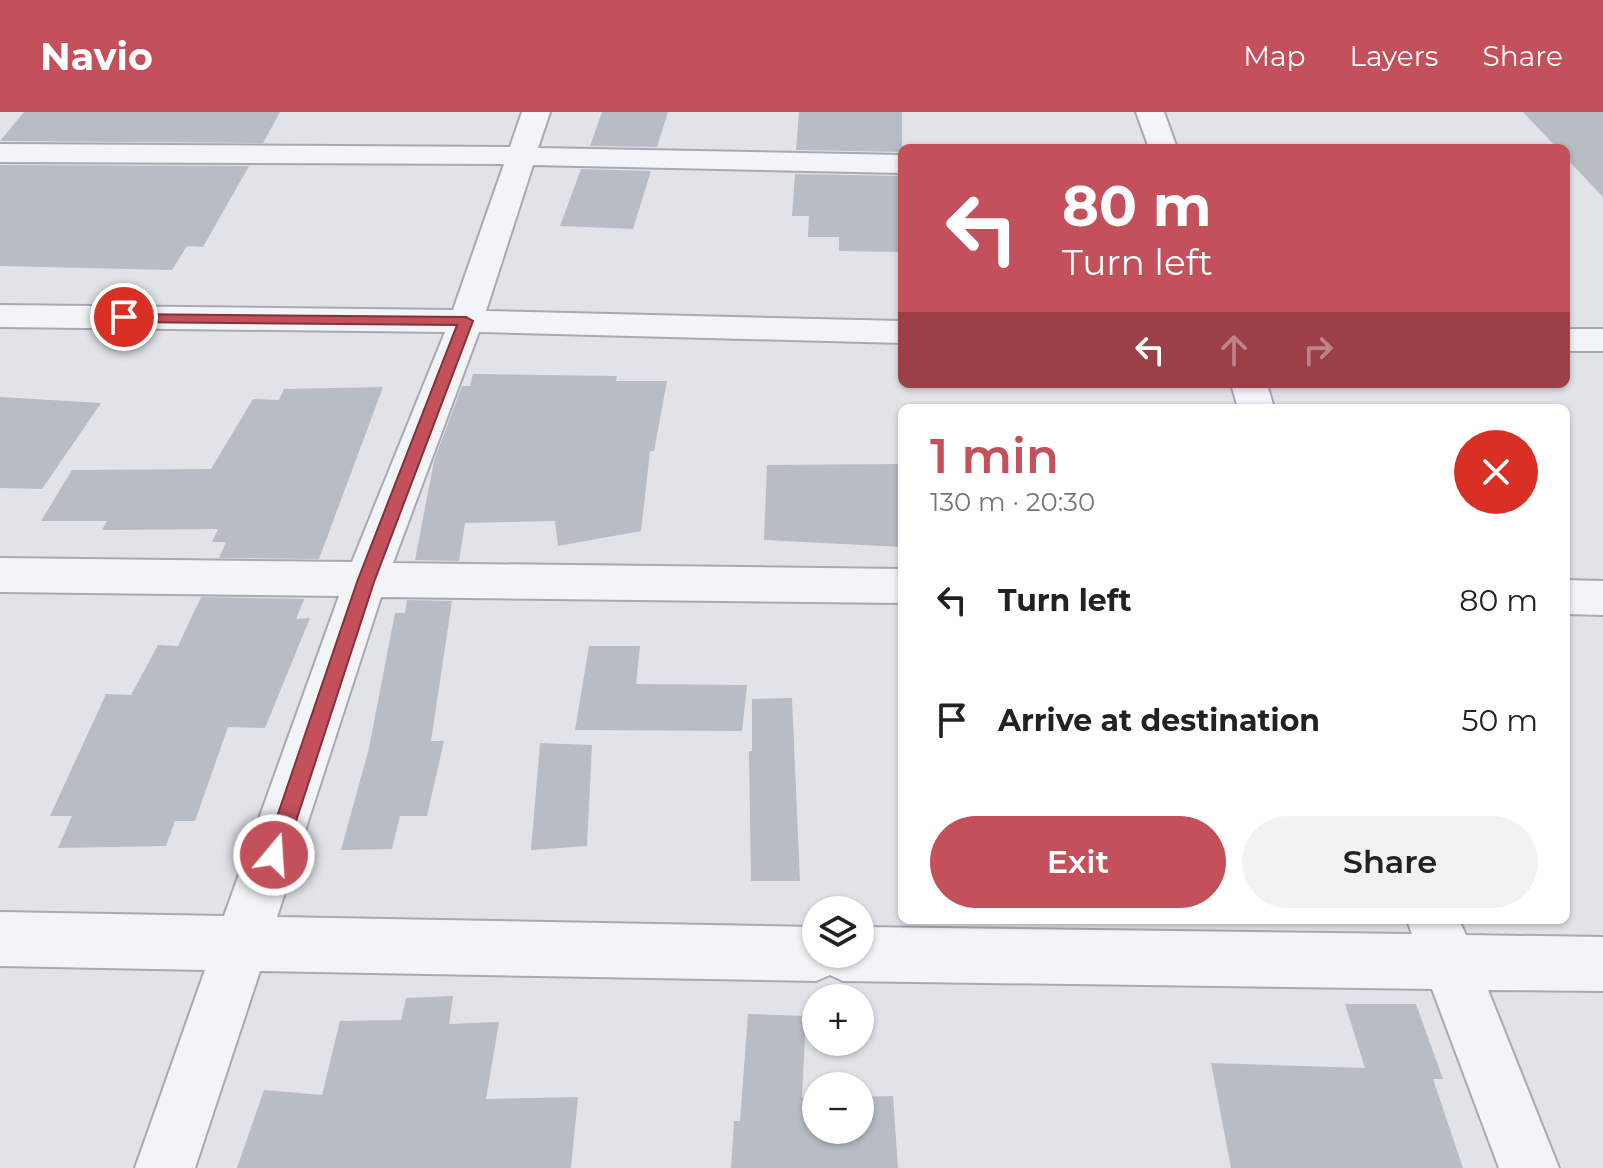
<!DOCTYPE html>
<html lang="en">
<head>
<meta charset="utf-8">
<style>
	body { margin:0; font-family:Montserrat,sans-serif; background:#f2f2f2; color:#222; height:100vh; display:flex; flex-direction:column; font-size:30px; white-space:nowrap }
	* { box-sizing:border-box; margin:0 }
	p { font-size:26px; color:#767676 }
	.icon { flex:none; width:44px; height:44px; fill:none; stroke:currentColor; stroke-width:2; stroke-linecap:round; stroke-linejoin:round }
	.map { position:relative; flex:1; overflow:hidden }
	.details { position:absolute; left:898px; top:292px; width:672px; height:520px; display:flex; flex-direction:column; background:#fff; border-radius:12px; box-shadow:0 2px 6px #0004 }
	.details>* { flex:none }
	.top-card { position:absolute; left:898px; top:32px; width:672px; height:244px; border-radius:12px; box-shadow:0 2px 6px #0004; background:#c3505a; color:#fff; overflow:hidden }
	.buttons { position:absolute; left:802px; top:784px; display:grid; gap:16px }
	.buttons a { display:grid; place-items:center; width:72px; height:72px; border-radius:50%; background:#fff; box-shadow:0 2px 6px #0004; font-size:40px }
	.pin { position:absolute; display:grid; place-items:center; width:68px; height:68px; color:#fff; margin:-34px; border:4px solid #fff; border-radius:50%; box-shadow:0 2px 8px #0007 }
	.me { position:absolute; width:88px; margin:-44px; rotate:18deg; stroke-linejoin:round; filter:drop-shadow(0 0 6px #0008) }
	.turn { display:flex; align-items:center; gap:28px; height:168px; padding:0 32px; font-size:36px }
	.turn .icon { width:104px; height:104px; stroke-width:2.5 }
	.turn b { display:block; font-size:56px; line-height:68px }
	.lanes { display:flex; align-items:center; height:76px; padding:0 32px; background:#0003; justify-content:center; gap:40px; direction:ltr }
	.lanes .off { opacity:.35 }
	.round { display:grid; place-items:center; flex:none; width:84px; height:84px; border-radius:42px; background:#f2f2f2 }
	.overview { display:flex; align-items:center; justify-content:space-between; height:136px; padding:0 32px }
	h1 { font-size:48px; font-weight:600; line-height:60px; color:#c3505a }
	.cta { display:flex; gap:16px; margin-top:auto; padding:16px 32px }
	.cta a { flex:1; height:92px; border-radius:48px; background:#c3505a; color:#fff; font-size:32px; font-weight:600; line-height:92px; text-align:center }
	.cta a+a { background:#f2f2f2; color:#222 }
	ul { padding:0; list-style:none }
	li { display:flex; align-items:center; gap:24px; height:120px; padding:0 32px }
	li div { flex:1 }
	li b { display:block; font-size:30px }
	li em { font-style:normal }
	header { display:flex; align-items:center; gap:48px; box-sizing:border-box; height:112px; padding:0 40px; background:#c3505a; color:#fff }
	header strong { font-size:38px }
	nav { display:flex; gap:44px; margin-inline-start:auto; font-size:28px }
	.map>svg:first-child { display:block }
</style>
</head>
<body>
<header>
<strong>Navio</strong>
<nav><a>Map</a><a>Layers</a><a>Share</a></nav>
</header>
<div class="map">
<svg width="1603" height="1056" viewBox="0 0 1603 1056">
	<rect width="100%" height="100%" fill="#e1e3e8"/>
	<g fill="#b8bcc4">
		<polygon points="24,0 280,0 263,31 0,29"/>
		<polygon points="602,0 668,0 657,35 590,34"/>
		<polygon points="799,0 902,0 902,40 796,38"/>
		<polygon points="1523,0 1603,0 1603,85 1566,46 1566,36 1557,36"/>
		<polygon points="0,53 249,54 203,135 187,134 172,158 0,154"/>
		<polygon points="581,57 651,59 633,117 560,114"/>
		<polygon points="795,62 902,64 902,140 839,139 839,125 808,125 809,104 792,104"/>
		<polygon points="473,262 617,264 616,269 667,269 654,339 650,339 641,419 558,434 555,409 465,411 459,449 415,448 434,349 462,274 470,274"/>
		<polygon points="383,275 319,447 219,446 226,430 212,430 218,417 102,418 107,409 41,409 72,358 211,357 253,287 279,288 284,277"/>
		<polygon points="0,285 101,291 42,377 0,376"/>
		<polygon points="902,352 902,435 764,428 767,353"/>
		<polygon points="201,485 304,487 296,507 310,506 265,616 228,615 195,709 175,709 166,734 58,736 72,704 50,704 106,582 131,583 158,533 178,534"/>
		<polygon points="407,488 452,489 431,629 444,629 427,704 400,704 392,737 341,738 369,636 395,501 405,501"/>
		<polygon points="589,534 640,534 636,572 747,573 742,619 575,618"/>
		<polygon points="792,586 800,769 751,769 749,639 752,639 752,587"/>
		<polygon points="540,631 592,633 587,734 531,738"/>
		<polygon points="453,884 449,912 499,910 486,987 578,985 571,1056 237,1056 264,978 322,983 340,909 401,908 406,886"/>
		<polygon points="1345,892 1416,892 1443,967 1433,967 1463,1056 1231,1056 1211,951 1365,956"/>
		<polygon points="748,902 806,904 802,985 816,985 816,1018 860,1018 860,985 893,984 898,1056 731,1056 734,1009 740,1009"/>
	</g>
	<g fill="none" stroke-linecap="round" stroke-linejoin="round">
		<defs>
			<g id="minor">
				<polygon points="522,0 550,0 538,36 902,43 902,61 533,53 486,199 902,209 902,231 479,220 393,451 902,457 902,491 381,485 277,805 816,815 816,842 860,842 860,815 1412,822 1407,808 1459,808 1466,823 1603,825 1603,879 1488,878 1559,1056 1499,1056 1432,877 843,869 830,863 816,869 260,859 195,1056 135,1056 205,858 0,854 0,800 224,804 339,484 0,480 0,446 352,450 445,220 0,215 0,193 453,198 504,52 0,50 0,32 510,35"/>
				<polygon points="1136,0 1164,0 1177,36 1149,36"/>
				<rect x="1566" y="217" width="37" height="22"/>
				<polygon points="1231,272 1267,272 1274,296 1238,296"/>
				<polygon points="1566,468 1603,469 1603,503 1566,502"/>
			</g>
		</defs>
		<use href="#minor" stroke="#a6aab2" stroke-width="4"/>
		<use href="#minor" fill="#f3f4f7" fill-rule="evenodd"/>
	</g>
	<polygon fill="#c3505a" stroke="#7f343a" stroke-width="2" points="119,202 466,205 473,209 374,470 285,743 282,750 274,753 267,750 264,743 357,470 457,213 124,210 117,205"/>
</svg>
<div class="buttons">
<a><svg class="icon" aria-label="layers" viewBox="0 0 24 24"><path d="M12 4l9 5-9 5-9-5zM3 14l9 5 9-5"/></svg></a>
<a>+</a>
<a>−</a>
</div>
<div class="pin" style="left:124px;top:205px;background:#d93025"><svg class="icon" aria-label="arrive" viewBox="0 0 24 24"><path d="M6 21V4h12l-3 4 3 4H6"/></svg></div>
<svg class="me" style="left:274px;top:743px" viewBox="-20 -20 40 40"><circle r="17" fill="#c3505a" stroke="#fff" stroke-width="3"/><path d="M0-11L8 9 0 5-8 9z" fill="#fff"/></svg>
<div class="top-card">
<div class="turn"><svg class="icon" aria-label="left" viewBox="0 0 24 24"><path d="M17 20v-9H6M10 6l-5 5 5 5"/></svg><div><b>80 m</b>Turn left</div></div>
<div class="lanes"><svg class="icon" aria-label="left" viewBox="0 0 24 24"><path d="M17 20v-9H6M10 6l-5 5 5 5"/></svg><svg class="icon off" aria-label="ahead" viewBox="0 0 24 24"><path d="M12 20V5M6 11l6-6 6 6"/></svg><svg class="icon off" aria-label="right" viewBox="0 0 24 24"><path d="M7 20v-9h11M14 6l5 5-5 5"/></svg></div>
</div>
<section class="details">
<div class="overview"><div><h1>1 min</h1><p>130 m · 20:30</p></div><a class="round" style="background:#d93025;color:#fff"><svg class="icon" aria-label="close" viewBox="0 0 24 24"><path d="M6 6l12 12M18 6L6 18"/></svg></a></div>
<ul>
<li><svg class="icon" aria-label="left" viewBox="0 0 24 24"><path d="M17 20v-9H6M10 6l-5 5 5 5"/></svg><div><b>Turn left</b></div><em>80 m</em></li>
<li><svg class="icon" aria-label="arrive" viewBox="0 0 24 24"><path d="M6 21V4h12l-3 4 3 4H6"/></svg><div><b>Arrive at destination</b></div><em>50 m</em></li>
</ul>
<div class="cta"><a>Exit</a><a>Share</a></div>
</section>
</div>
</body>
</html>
